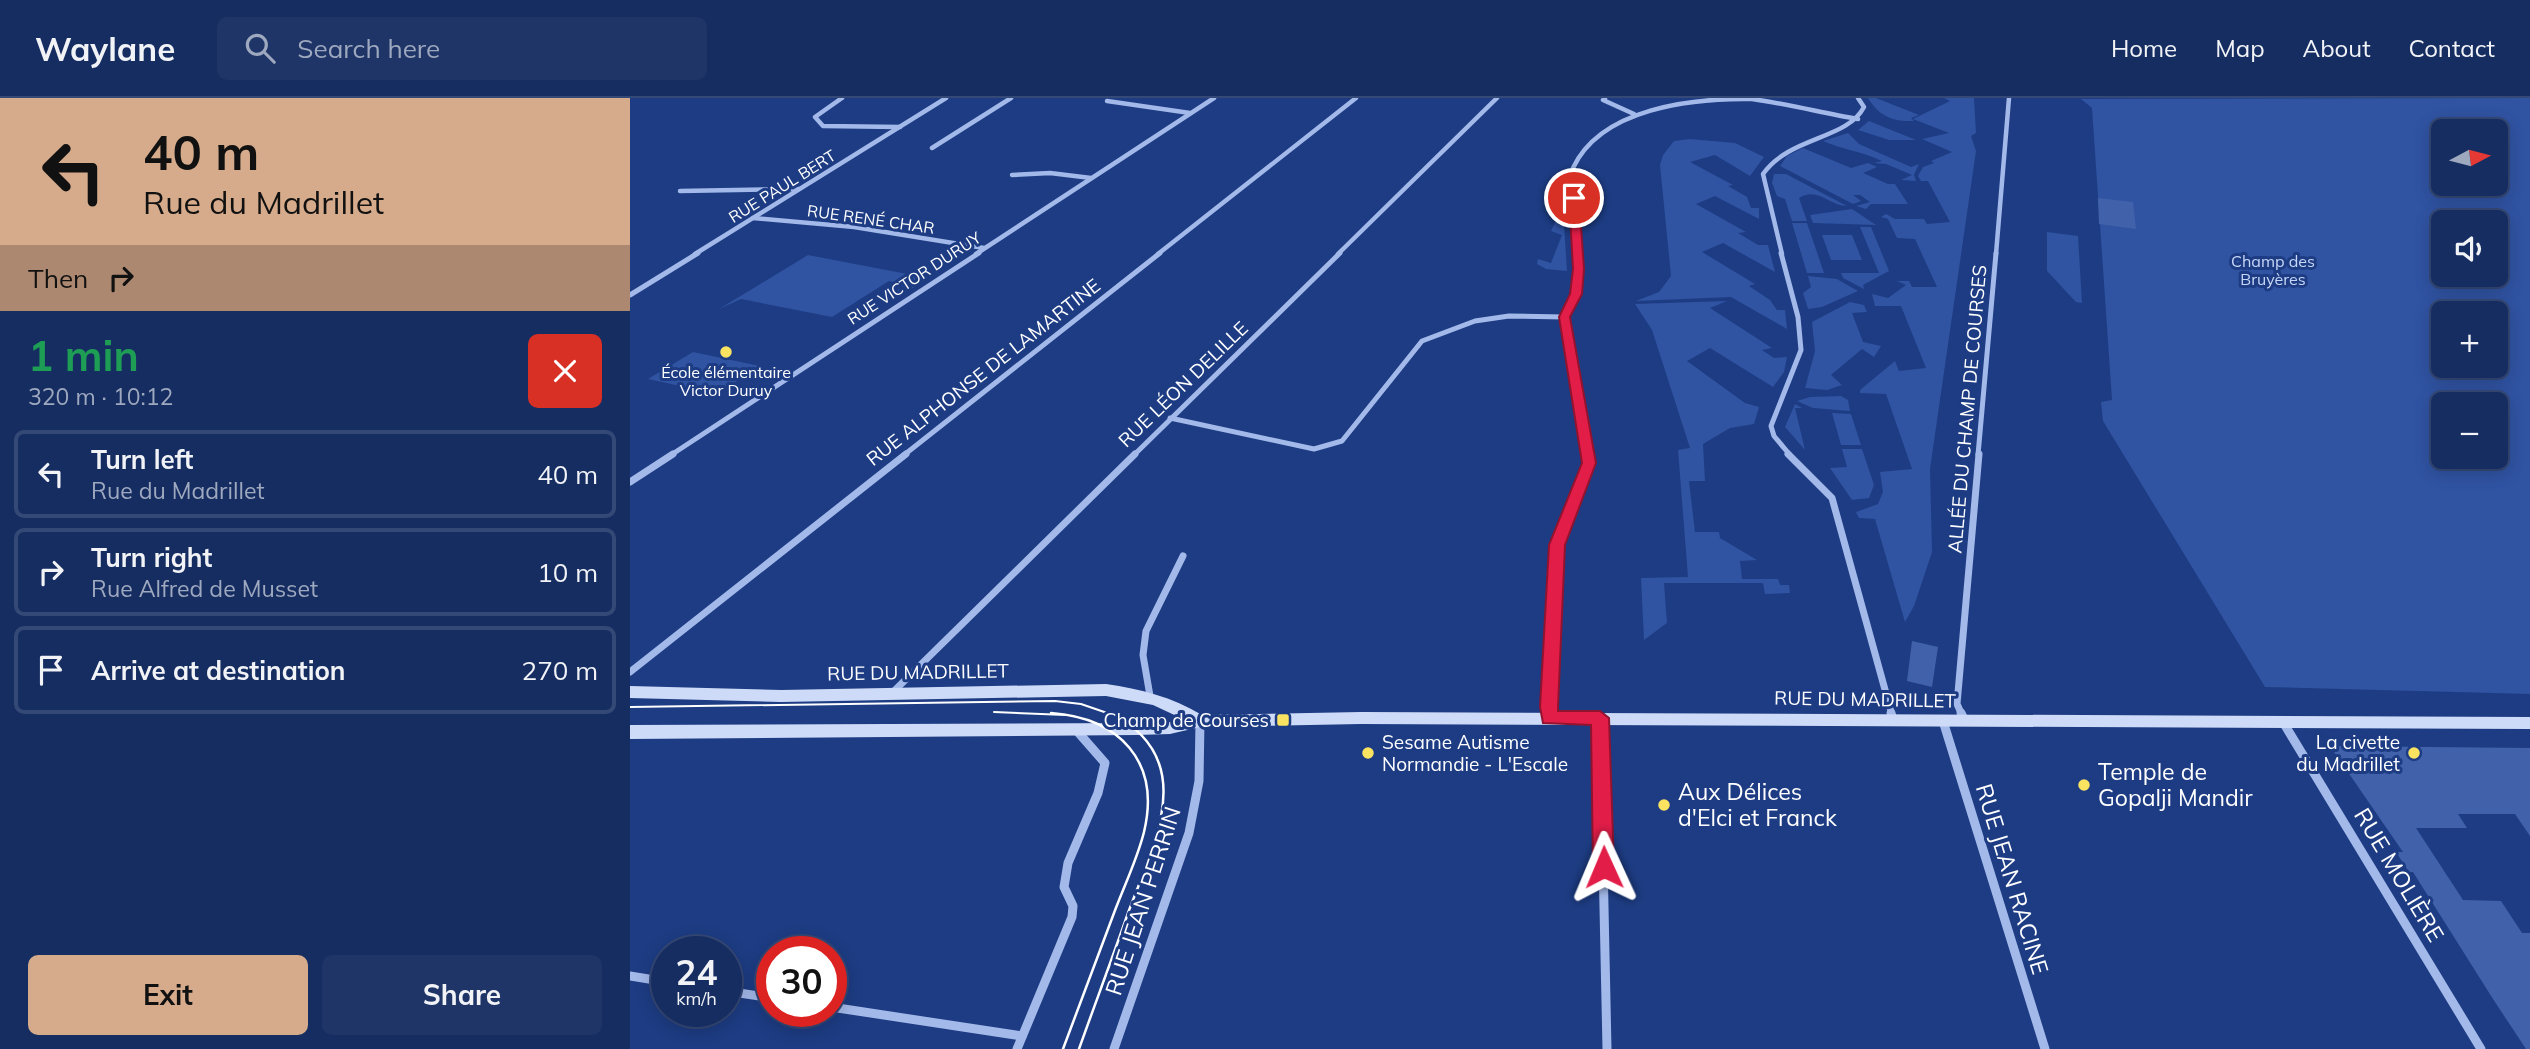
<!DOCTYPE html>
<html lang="en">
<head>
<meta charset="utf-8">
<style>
	body { margin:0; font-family:Mulish,sans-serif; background:#1f3568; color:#f1f3f6; height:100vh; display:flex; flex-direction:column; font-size:26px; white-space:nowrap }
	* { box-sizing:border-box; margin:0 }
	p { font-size:23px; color:#9ea8be }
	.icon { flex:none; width:38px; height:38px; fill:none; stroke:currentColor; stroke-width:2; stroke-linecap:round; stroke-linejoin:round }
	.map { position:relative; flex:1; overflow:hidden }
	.panel { display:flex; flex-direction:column; background:#162d62; width:630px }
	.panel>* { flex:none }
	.guide { background:#d6ab8b; color:#111; overflow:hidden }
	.needle { width:46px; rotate:83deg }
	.tools { position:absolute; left:1801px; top:21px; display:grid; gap:14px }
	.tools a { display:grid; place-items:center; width:77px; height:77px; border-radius:10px; background:#162d62; box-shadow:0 4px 18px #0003,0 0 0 2px #354977; font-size:35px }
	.speed { position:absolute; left:21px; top:838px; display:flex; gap:14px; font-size:35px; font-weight:700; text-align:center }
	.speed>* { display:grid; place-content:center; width:91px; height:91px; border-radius:50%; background:#162d62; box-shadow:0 4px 18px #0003,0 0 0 2px #354977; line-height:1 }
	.speed small { font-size:18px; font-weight:400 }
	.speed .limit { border:10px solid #d22; background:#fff; color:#111 }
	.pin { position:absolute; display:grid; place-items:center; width:60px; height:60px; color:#fff; margin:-30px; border:4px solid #fff; border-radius:50%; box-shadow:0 2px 7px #0007 }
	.me { position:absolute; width:77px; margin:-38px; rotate:359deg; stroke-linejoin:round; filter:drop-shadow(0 0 5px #0008) }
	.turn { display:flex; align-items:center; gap:24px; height:147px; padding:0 28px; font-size:32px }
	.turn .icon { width:91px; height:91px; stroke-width:2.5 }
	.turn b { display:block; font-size:49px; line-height:60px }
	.then { display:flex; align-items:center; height:66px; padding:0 28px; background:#0003; gap:14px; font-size:26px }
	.round { display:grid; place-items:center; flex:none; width:74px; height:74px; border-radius:10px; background:#1f3568 }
	.overview { display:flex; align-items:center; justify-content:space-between; height:119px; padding:0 28px }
	h1 { font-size:42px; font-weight:700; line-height:52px; color:#1e9e55 }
	.button { display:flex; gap:14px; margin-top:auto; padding:14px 28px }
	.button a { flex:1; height:80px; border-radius:10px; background:#d6ab8b; color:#111; font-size:28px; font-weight:700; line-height:80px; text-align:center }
	.button a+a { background:#1f3568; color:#f1f3f6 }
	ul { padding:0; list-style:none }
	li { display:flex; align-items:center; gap:21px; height:88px; margin:0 14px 10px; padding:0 14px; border:4px solid #354977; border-radius:10px }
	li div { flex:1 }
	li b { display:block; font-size:26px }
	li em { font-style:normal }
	header { display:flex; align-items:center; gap:42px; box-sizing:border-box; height:98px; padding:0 35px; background:#162d62; border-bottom:2px solid #354977 }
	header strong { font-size:33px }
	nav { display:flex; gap:38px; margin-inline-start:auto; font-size:24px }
	.search { width:490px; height:63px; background:#1f3568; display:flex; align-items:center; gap:18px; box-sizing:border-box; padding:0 24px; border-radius:10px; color:#9ea8be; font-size:26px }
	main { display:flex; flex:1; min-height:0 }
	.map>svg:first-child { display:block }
</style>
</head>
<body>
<header>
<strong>Waylane</strong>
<div class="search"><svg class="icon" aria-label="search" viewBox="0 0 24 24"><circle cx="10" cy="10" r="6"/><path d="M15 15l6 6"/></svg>Search here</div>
<nav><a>Home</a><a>Map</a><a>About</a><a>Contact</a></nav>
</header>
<main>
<section class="panel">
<div class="guide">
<div class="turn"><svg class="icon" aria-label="left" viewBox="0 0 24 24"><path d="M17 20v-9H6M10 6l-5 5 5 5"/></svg><div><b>40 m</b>Rue du Madrillet</div></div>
<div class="then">Then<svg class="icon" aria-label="right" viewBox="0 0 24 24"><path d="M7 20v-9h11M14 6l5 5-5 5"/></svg></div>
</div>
<div class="overview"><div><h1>1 min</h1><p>320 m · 10:12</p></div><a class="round" style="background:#d93025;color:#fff"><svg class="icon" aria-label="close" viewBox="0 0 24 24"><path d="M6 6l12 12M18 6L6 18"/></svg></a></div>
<ul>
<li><svg class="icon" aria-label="left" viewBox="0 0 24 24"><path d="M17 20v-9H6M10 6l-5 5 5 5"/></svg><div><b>Turn left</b><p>Rue du Madrillet</p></div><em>40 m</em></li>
<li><svg class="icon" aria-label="right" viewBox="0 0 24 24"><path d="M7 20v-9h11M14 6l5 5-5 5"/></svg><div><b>Turn right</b><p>Rue Alfred de Musset</p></div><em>10 m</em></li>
<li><svg class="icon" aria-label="arrive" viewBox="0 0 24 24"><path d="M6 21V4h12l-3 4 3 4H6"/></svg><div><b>Arrive at destination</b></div><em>270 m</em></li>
</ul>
<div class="button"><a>Exit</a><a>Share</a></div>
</section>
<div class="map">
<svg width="1900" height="951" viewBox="0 0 1900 951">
	<rect width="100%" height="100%" fill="#1d3c83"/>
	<g fill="#3053a2" fill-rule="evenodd">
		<path d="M1238 0H1246L1289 17 1281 20 1284 23C1262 24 1249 18 1238 0Z"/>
		<polygon points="1314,0 1344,0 1346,35 1341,38 1346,53 1300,371 1302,454 1284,508 1275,524 1245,421 1229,420 1226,414 1248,406 1253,394 1250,374 1282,371 1256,296 1230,295 1230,292 1265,263 1269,273 1296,270 1271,208 1245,208 1242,196 1258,200 1276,187 1267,183 1279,183 1282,189 1307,189 1285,141 1267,140 1258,121 1251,119 1256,116 1265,121 1294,121 1297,126 1320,124 1298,83 1291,83 1288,78 1293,69 1304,65 1301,63 1322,54 1292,41 1319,35 1283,21 1320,3"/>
		<path d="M1900 0V596L1635 589 1473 323 1471 304 1482 302 1462 10 1451 1ZM1813 33H1866V86H1813ZM1813 124H1866V177H1813ZM1813 215H1866V268H1813ZM1813 306H1866V359H1813Z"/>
		<polygon points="1239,23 1286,42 1259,42 1228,32"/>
		<path d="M1218 35 1229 46 1281 69 1289 66 1284 77 1286 83 1271 82 1282 77 1256 66 1244 65 1252 63C1232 53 1213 52 1193 43Z"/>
		<polygon points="1060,41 1105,45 1134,59 1120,78 1085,57 1060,64 1103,87 1098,88 1117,99 1121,110 1129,110 1129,121 1085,98 1066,106 1116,134 1108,135 1128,147 1138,147 1145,174 1093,145 1072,154 1125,186 1119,188 1140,202 1147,212 1155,212 1157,231 1101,199 1006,203 1029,194 1041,178 1030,67 1033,57 1044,43"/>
		<polygon points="1173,50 1221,70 1238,65 1247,69 1233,75 1258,86 1265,86 1278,106 1241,106 1236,111 1226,108 1240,104 1230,97 1223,97 1231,103 1223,106 1150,68 1157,58"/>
		<path d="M1144 76H1156L1217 108C1200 108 1187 88 1169 100L1177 123H1162L1155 101 1147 98 1142 85Z"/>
		<polygon points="931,111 933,111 937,173 916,171 907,166 908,161 921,165 932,137 921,133"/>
		<polygon points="1222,111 1246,127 1183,125 1180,117"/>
		<polygon points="1162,125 1177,125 1194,175 1177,175"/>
		<polygon points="1230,129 1241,129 1259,173 1233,187 1234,191 1213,180 1211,175 1249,175"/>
		<polygon points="1417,134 1448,138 1452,205 1446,204 1417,173"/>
		<polygon points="1192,137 1222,137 1232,162 1201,162"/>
		<polygon points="178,157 298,180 267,200 258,198 275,187 259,183 202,219 111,201 89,211"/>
		<polygon points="1178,178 1207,181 1228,193 1192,209 1178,211 1173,195 1181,189"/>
		<polygon points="1097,203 1080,210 1142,250 1132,252 1144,260 1157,259 1154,274 1143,289 1080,250 1057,263 1115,305 1129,309 1124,326 1100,330 1073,346 1075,383 1059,383 1065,434 1089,434 1090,440 1127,462 1110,463 1112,481 1148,481 1150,487 1159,487 1160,495 1135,496 1133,485 1034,485 1037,525 1014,542 1011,480 1058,479 1048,352 1060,350 1022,232 1005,206"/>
		<polygon points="1220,204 1234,207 1237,214 1222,215 1233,244 1251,248 1244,259 1232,251 1201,277 1212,287 1197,292 1175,290 1185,253 1182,224"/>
		<polygon points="63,254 130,268 87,296 18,281"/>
		<polygon points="1211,298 1218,302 1220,313 1183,310 1167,303 1180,299"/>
		<polygon points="1165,306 1172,310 1165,310 1175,352 1155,329"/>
		<polygon points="1202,315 1221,316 1231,347 1211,347"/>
		<polygon points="1212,351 1232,351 1244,387 1239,400 1222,402 1200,370 1217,369"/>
	</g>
	<g fill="#4162aa">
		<polygon points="1468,100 1503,104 1506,131 1469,126"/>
		<polygon points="1282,543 1308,549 1302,589 1277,583"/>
		<polygon points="1700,648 1900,650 1900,738 1885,716 1828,716 1837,730 1786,730 1833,802 1871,803 1892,835 1900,835 1900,951 1896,951 1863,901 1783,774 1779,774 1766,754 1773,754"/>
	</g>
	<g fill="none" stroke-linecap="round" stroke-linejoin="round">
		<g stroke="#a3b9ea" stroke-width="4.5">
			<polyline points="212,0 185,19 193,28 270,29"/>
			<polyline points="975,0 973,2 1004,16"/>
			<polyline points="477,3 560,15"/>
			<polyline points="302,50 381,0"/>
			<polyline points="382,77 420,75 461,80"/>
			<polyline points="50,93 169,91"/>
			<polyline points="123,120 224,129 354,150"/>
			<polyline points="65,156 316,0"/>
			<polyline points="346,156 584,0"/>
			<polyline points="528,156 726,0"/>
			<polyline points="708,156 867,0"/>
			<path d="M947 156 943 70C971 10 1062 0 1122 1 1158 6 1193 15 1228 21"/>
			<path d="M1152 156 1133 76C1160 38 1217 42 1234 9L1228 0"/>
			<polyline points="1366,156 1379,0"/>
		</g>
		<g stroke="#a3b9ea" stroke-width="5">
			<polyline points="947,155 946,196 934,219 958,357"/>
			<polyline points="1151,155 1168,219 1171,252 1141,328 1144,338 1160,357"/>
			<polyline points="0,197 68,155"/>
			<polyline points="540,320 684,351 712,343 792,243 845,223 879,218 934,219"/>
			<polyline points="41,357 349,155"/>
			<polyline points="274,357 530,155"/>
			<polyline points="504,357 710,155"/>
			<polyline points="1348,357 1366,155"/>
		</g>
		<g stroke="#a3b9ea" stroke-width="7">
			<polyline points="1158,356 1202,400 1262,617"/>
			<polyline points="0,384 43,356"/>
			<polyline points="0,574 276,356"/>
			<polyline points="262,595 505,356"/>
			<polyline points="520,598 513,557 516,533 553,458"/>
			<polyline points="920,617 927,447 959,365 957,356"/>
			<polyline points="1332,617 1327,606 1349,356"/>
		</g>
		<g stroke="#a3b9ea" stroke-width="9">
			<polyline points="1261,615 1263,622"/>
			<polyline points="1331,615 1335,623"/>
			<polyline points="920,620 920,615"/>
			<polyline points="970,620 977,951"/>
			<polyline points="1313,623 1415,951"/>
			<polyline points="1653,624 1851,951"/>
			<polyline points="0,878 37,884"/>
			<polyline points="96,893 142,900"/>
			<polyline points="201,909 392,938"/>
			<polyline points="387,951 442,819 443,808 434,789 438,765 468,695 475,665 447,633"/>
			<polyline points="484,951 559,735 569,683 570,623"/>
		</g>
		<path fill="#cedbf8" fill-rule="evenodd" d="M476 586C511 591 542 599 572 617L731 614 1900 619V631L731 626 570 629 540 636 507 637 0 641V627L507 625 540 624 553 621 523 607 476 598 151 604 0 600V588L151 592Z"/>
		<g stroke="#fff" stroke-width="2">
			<polyline points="0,609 425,603 451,606 483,617"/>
			<polyline points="364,614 436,617"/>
		</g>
		<g stroke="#fff" stroke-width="2.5">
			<path d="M421 615C489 620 531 663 514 734 507 762 494 788 484 815 467 860 450 905 433 951"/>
			<path d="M449 951C465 906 482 861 498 815 524 745 571 660 480 615"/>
		</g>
	</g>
	<polygon fill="#e11d48" stroke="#92132f" stroke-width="2" points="944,97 949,100 954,171 952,196 940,219 966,365 935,447 928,609 928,613 970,613 979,620 984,769 981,776 974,779 966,776 963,769 961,627 913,625 910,609 919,447 952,365 929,219 940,196 943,171 939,100"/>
	<g fill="#fae361" stroke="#1d3c83" stroke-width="2.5">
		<circle cx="96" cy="254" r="7"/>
		<rect x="646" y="615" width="14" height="14" rx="3.5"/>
		<circle cx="738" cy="655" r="7"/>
		<circle cx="1784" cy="655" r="7"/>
		<circle cx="1454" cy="687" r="7"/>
		<circle cx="1034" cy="707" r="7"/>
	</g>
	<g text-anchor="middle" stroke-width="6" stroke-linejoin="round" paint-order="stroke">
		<g font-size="16" fill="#fff" stroke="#1d3c83">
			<text transform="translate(152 88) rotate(-32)" y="6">RUE PAUL BERT</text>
			<text transform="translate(241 121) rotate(8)" y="6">RUE RENÉ CHAR</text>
			<text transform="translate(284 180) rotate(-33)" y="6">RUE VICTOR DURUY</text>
		</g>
		<g font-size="16" fill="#c7d7f8" stroke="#1d3c83">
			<text x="1643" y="169">Champ des<tspan x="1643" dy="18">Bruyères</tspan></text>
		</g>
		<g font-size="16" fill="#fff" stroke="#1d3c83">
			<text x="96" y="280">École élémentaire<tspan x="96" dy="18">Victor Duruy</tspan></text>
		</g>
		<g font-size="19" fill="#fff" stroke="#1d3c83">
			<text transform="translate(353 274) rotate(-38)" y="7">RUE ALPHONSE DE LAMARTINE</text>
			<text transform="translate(553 286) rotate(-44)" y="7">RUE LÉON DELILLE</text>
			<text transform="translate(1337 311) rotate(-85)" y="7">ALLÉE DU CHAMP DE COURSES</text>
			<text transform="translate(288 574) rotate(-1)" y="7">RUE DU MADRILLET</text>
			<text transform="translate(1235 601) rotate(1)" y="7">RUE DU MADRILLET</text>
		</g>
		<g font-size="19" fill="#fff" stroke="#1d3c83" text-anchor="end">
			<text x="639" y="629">Champ de Courses</text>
			<text x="752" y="651" text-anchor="start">Sesame Autisme<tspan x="752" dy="22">Normandie - L'Escale</tspan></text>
			<text x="1770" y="651">La civette<tspan x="1770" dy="22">du Madrillet</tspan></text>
		</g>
		<g font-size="23" fill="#fff" stroke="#1d3c83" text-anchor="start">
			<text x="1468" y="682">Temple de<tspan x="1468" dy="26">Gopalji Mandir</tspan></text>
			<text x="1048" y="702">Aux Délices<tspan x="1048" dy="26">d'Elci et Franck</tspan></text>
		</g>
		<g font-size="23" fill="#fff" stroke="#1d3c83">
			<text transform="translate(1769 777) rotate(59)" y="8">RUE MOLIÈRE</text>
			<text transform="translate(1382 781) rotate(73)" y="8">RUE JEAN RACINE</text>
			<text transform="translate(513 803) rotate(-72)" y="8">RUE JEAN PERRIN</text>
		</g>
	</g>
</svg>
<div class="tools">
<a><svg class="needle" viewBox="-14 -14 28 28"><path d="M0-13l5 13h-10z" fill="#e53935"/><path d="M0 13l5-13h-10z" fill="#9ea8be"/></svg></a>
<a><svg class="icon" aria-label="sound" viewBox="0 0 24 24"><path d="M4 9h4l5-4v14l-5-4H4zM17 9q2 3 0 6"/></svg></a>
<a>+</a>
<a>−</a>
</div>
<div class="speed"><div>24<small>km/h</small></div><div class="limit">30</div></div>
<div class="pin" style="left:944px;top:100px;background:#d93025"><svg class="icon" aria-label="arrive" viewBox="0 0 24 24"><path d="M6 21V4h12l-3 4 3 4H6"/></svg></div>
<svg class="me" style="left:974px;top:769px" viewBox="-20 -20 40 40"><path d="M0-17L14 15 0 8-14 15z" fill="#e11d48" stroke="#fff" stroke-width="4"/></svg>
</div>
</main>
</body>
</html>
